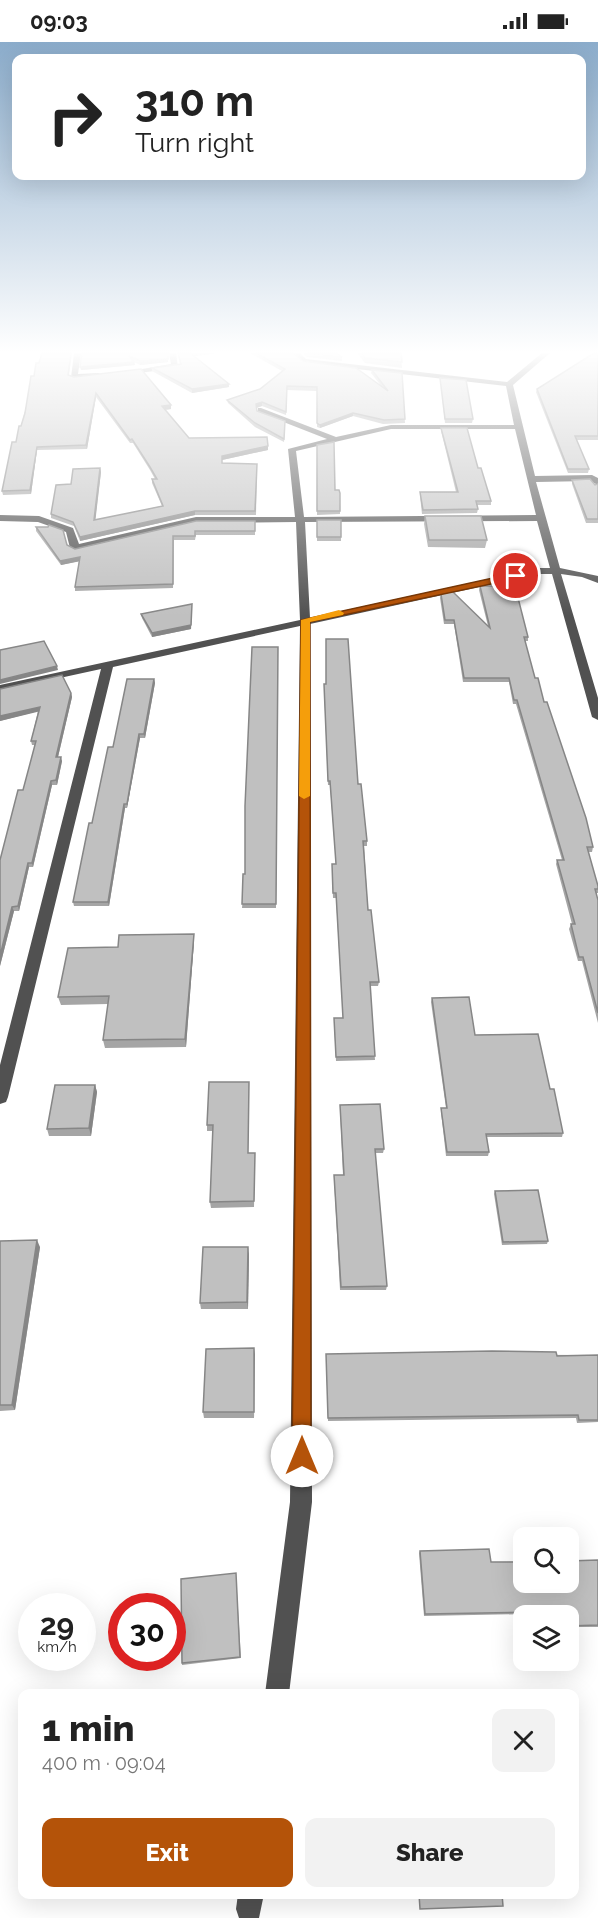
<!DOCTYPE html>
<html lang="en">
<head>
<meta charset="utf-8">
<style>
	body { margin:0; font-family:Raleway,sans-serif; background:#f2f2f2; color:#222; height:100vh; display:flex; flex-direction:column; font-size:22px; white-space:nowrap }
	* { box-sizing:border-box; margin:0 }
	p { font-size:20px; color:#767676 }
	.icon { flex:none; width:33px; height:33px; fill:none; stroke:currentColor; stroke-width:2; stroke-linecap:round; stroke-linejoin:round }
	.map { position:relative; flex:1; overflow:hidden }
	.sheet { position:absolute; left:18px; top:1647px; width:561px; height:210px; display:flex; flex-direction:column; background:#fff; border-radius:12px; box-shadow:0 6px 24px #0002 }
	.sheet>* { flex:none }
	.guide { position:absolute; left:12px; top:12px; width:574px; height:126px; border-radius:12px; box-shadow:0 6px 24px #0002; background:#fff; color:#222; overflow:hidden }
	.fabs { position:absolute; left:513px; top:1485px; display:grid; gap:12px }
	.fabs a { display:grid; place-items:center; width:66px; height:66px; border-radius:12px; background:#fff; box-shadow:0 6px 24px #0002; font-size:30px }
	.speed { position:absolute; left:18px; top:1551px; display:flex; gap:12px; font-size:30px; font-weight:700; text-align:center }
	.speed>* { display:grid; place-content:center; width:78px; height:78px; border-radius:50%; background:#fff; box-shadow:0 6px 24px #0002; line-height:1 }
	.speed small { font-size:15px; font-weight:400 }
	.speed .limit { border:9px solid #d22; background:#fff; color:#111 }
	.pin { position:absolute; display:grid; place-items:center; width:51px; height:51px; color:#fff; margin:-26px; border:3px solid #fff; border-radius:50%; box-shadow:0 2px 6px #0007 }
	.me { position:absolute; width:66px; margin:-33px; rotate:0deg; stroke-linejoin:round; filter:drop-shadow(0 0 4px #0008) }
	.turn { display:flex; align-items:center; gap:21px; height:126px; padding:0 24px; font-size:27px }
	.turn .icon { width:78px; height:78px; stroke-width:2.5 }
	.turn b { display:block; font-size:42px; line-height:51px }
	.round { display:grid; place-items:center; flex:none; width:63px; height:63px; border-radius:12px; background:#f2f2f2 }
	.summary { display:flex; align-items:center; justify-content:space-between; height:102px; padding:0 24px }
	h1 { font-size:36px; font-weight:800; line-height:45px }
	.primary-button { display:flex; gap:12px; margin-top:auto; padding:12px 24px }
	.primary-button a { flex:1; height:69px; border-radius:12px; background:#b45309; color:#fff; font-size:24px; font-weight:800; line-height:69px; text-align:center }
	.primary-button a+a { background:#f2f2f2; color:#222 }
	.status { display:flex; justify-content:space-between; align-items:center; height:42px; padding:0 30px; background:#fff; direction:ltr }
	.status svg { height:16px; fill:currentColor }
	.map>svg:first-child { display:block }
</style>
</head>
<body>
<div class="status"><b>09:03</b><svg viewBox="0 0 49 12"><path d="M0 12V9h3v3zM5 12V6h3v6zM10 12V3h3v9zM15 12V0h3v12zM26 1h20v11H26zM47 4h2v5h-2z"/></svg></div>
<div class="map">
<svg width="598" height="1876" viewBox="0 0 598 1876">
	<rect width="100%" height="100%" fill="#fff"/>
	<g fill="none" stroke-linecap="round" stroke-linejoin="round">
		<g fill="#515151" fill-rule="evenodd">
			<polygon points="74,311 81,311 78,332 99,331 102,335 71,336"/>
			<polygon points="169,311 176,311 178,326 123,333 119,331 171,322"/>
			<path d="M292 311H300L306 317 507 340 542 311H550L513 343 535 434 592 433 598 436V443L590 439 536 440 560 526 598 534V541L582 535 561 532 598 656V678L592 675 552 532H539L310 582 312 1460 289 1652H265L290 1460 300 584 113 625 8 1055 6 1060 0 1062V1023L101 627 0 649V643L300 578 296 480 196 481 75 509 70 506 66 490 38 480 0 479V473L39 474 73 486 79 502 196 475H295L288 407 327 397 258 370V366H261L336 395 391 383H514L506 344 304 321ZM391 387H515L536 473 304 475 296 409ZM537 479 550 526H539L310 576 305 480Z"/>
			<polygon points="238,1852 264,1852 259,1876 239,1876 236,1867"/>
		</g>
	</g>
	<g fill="#a5a5a5">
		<polygon points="72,311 69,333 171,367 165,368 189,396 268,408 222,418 222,421 257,422 256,473 195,473 80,499 74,484 51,476 51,472 71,442 100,426 101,430 95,478 162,464 152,441 152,437 155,437 150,428 133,401 130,401 96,355 87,407 37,408 31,452 3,453 2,449 16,400 21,384 34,334 39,321"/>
		<polygon points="82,311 168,311 168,320 140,323 134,320 135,323 81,328"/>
		<polygon points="178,311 217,311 194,314 229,342 229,345 192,351 152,329 152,326 180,322"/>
		<polygon points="250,311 293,311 303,319 382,345 371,331 372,328 402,331 405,381 383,382 353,374 320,386 317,385 317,349 287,348 286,373 262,364 256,366 257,369 285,379 284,400 255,385 228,361 227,358 260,347 282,329"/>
		<polygon points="303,311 336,311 342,315 342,319 307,315"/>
		<polygon points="357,311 401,311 402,326 365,321"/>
		<polygon points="598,311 598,398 576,398 589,427 588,431 568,431 536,350 537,347"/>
		<polygon points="440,336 473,377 472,381 445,381"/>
		<polygon points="441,386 478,426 491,459 491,463 477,463 478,467 477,471 422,472 420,454 420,450 456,450 441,389"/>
		<polygon points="317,403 335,448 340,451 340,472 317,473"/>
		<polygon points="572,438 595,443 598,442 598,481 586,481 572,442"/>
		<polygon points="425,474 487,498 485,506 428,505 424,482"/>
		<rect x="317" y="478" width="24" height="21"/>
		<polygon points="255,479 255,493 196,493 195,498 174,498 173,546 75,549 75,545 79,519 61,523 36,489 36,485 75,507"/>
		<polygon points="480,544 528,595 528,599 525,599 535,636 593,805 592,810 588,810 598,844 598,851 596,851 598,858 598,981 582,919 578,919 569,887 571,882 572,882 556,822 557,818 562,818 516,662 513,662 509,640 463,640 454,582 444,582 440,556 441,552 488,584 479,548"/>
		<polygon points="192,562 191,587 152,595 142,576 141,572"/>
		<polygon points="278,605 276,866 242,866 245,832"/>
		<polygon points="154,637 155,641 145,696 140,696 127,766 125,766 109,864 74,864 73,860 92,781 113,705"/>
		<polygon points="324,646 358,742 367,799 367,804 364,804 368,868 379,940 378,944 370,944 375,1018 336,1019 334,980 343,976 336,856 333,856 332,826 336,822 330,743 328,743"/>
		<polygon points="0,647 71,651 72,655 58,715 62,719 57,743 52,743 33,825 29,825 19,869 14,869 0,924 0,818 23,748 35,703 32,703 31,699 38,669 0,679"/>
		<polygon points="194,900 186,1005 105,1006 103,998 108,962 61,963 58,955 118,905"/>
		<polygon points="432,956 475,993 550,1047 563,1091 562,1095 487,1095 489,1110 488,1114 446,1114 441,1070 441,1066 446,1066 431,960"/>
		<polygon points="249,1040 248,1111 255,1111 254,1165 211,1166 210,1160 213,1089 207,1089 207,1083"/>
		<polygon points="95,1043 97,1050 91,1094 49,1094 47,1087"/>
		<polygon points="340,1067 384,1107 383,1111 375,1111 387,1244 386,1248 340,1248 334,1137 343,1133"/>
		<polygon points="495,1149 548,1199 547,1202 502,1203 494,1152"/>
		<polygon points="0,1199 40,1205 15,1368 0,1369"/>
		<polygon points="249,1212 248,1267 201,1267 200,1261"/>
		<polygon points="254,1306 254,1376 204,1376 203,1370"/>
		<polygon points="326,1312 598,1313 598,1380 577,1381 576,1376 328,1379"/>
		<polygon points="420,1509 491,1520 598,1518 598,1585 568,1585 568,1574 529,1574 529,1572 424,1574 419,1511"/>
		<polygon points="236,1534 241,1616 182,1623 182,1621"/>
	</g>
	<g fill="#868686">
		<polygon points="190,311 217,311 190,315"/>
		<polygon points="168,317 168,320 140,323 140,319"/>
		<polygon points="134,320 135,323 81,328 80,325"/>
		<polygon points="229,342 229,345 192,351 192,347"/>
		<polygon points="96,351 96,355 87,407 86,403"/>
		<polygon points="262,360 262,364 256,366 256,362"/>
		<polygon points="171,363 171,367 162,368 162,364"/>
		<polygon points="353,371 353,374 320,386 320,383"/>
		<polygon points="268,404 268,408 222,418 222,414"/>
		<polygon points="37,405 37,408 31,452 30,448"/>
		<polygon points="100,426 101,430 95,482 94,478"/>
		<polygon points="195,469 195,473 80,499 80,495"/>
		<polygon points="80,515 81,519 61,523 60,519"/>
		<polygon points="192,562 191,587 152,595 152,591"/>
		<polygon points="57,624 58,628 0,642 0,638"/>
		<polygon points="154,637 155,641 145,696 144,692"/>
		<polygon points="71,651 72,655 57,719 56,715"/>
		<polygon points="40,665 41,669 0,679 0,674"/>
		<polygon points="139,692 140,696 127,766 127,762"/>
		<polygon points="61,715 62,719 57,743 56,738"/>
		<polygon points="51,739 52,743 33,825 32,821"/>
		<polygon points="124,762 125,766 109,864 108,860"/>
		<polygon points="28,821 29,825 19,869 18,864"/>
		<polygon points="12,865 14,869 0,924 0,914"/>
		<polygon points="194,892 194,900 186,1005 185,997"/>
		<polygon points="95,1043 97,1050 91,1094 89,1086"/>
		<polygon points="37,1198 40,1205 15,1368 12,1363"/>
		<polygon points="248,1205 249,1212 248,1267 247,1260"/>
		<polygon points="254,1306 255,1312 254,1376"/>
	</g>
	<g fill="#c0c0c0" stroke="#868686" stroke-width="1.5">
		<polygon points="42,311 71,311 68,333 74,335 141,327 171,363 162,364 189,396 267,395 268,404 222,414 222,421 257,422 255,469 195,469 80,495 73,480 51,472 56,443 71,442 73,427 100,426 94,478 163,464 152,437 157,437 150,425 132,397 130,398 96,351 86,403 37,405 30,448 2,449 12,400 16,400 19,384 21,384 25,371 31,334 34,334 36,321 39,321"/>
		<polygon points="82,311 168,311 168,317 140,319 129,314 134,320 80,325"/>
		<polygon points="178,311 190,311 229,342 192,347 152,326 181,322"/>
		<polygon points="256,311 293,311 303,319 356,326 388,349 372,328 402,331 405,377 384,378 353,371 320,383 317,381 317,345 287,344 286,370 262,360 256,362 257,369 285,379 284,397 255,381 227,358 260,347 285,327"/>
		<polygon points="307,311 336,311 342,315"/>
		<polygon points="362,311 401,311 402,320 365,316"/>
		<polygon points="594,311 598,311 598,394 575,394 589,427 568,427 537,347"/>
		<polygon points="440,336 466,338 473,377 445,377"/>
		<polygon points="441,386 467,386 478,426 481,426 491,459 476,459 478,467 423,468 420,450 458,450"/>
		<polygon points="334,400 335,448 339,448 340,451 340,469 317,469 317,403"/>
		<polygon points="590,437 595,443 598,442 598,477 587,477 572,438"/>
		<polygon points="425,474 481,474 487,498 429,498"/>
		<rect x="317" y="478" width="24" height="17"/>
		<polygon points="196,479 255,479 255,489 195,489 195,494 173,494 173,542 75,545 80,515 60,519 36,485 48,485 49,483 63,488 67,503 75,507"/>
		<polygon points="480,544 515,544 528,595 524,595 535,636 538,636 544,660 547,660 586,776 593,805 587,805 598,844 598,847 595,847 598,858 598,971 583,915 579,915 571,882 575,882 557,818 564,818 517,658 514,658 509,636 464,636 454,578 445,578 441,552 452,549 490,586"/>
		<polygon points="192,562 191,583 152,591 141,572"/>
		<polygon points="326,597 348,597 358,742 361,742 367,799 363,799 368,868 371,868 379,940 370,940 375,1014 336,1015 334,976 343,976 336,851 333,851 332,822 336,822 330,739 328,739 324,642 326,642"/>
		<polygon points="44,599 57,624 0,638 0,608"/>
		<polygon points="252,605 278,605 276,862 242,862 243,832 245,832 245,764"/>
		<polygon points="62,633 71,651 56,715 61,715 56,738 51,739 32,821 28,821 18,864 12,865 0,914 0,818 18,748 23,748 36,699 31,699 40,665 0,674 0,647"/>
		<polygon points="127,637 154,637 144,692 139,692 127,762 124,762 108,860 73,860 89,781 92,781 108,705 113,705"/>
		<polygon points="194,892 185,997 103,998 109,954 58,955 68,906 118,905 119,893"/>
		<polygon points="469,955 475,993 538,992 550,1047 554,1047 563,1091 486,1092 489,1110 447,1110 441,1066 447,1066 432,956"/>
		<polygon points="209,1040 249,1040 248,1111 255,1111 254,1159 210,1160 213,1083 207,1083"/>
		<polygon points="55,1043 95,1043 89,1086 47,1087"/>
		<polygon points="380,1062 384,1107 375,1107 387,1244 341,1245 334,1133 344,1133 340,1063"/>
		<polygon points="538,1148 548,1199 503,1200 495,1149"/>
		<polygon points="37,1198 12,1363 0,1363 0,1199"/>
		<polygon points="203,1205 248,1205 247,1260 200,1261"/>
		<polygon points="254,1306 254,1370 203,1370 206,1307"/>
		<polygon points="492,1309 556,1310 557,1314 598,1313 598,1378 579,1378 578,1373 328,1376 326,1312"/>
		<polygon points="489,1507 491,1520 524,1520 524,1540 568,1540 568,1519 598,1518 598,1583 568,1584 568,1574 531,1574 530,1570 425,1572 420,1509"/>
		<polygon points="236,1531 240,1615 182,1621 181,1537"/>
		<polygon points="441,1650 441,1652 404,1652"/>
		<polygon points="129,1852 203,1852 129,1853"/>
		<polygon points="419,1852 502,1852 503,1864 420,1867"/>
	</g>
	<linearGradient id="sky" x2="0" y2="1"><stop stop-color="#8baccb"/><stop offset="0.54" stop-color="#fff"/><stop offset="1" stop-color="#fff" stop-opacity="0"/></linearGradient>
	<rect width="598" height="574" fill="url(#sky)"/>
	<polygon fill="#b45309" stroke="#753606" stroke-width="1.5" points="516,531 520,534 519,536 310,580 311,1414 308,1421 302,1423 295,1421 292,1414 301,578"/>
	<polygon fill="#f59e0b" points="339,568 344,571 343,573 310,580 310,754 304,757 299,754 301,578"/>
</svg>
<div class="fabs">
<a><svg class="icon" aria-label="search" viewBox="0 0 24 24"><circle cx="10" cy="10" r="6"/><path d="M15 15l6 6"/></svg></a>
<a><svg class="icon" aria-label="layers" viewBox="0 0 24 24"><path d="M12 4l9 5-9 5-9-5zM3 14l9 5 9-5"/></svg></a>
</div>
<div class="speed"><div>29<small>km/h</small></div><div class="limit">30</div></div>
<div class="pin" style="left:516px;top:534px;background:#d93025"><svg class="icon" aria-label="arrive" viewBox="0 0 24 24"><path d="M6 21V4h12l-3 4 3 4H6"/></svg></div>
<svg class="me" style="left:302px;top:1414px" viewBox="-20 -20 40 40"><circle r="19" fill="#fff"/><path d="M0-13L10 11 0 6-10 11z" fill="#b45309"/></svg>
<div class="guide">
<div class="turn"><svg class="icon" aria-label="right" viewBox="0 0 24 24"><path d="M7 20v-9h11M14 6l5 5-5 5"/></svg><div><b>310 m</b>Turn right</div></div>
</div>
<section class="sheet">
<div class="summary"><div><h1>1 min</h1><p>400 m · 09:04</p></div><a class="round"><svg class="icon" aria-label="close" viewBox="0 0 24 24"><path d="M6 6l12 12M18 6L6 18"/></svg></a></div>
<div class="primary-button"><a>Exit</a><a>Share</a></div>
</section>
</div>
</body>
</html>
